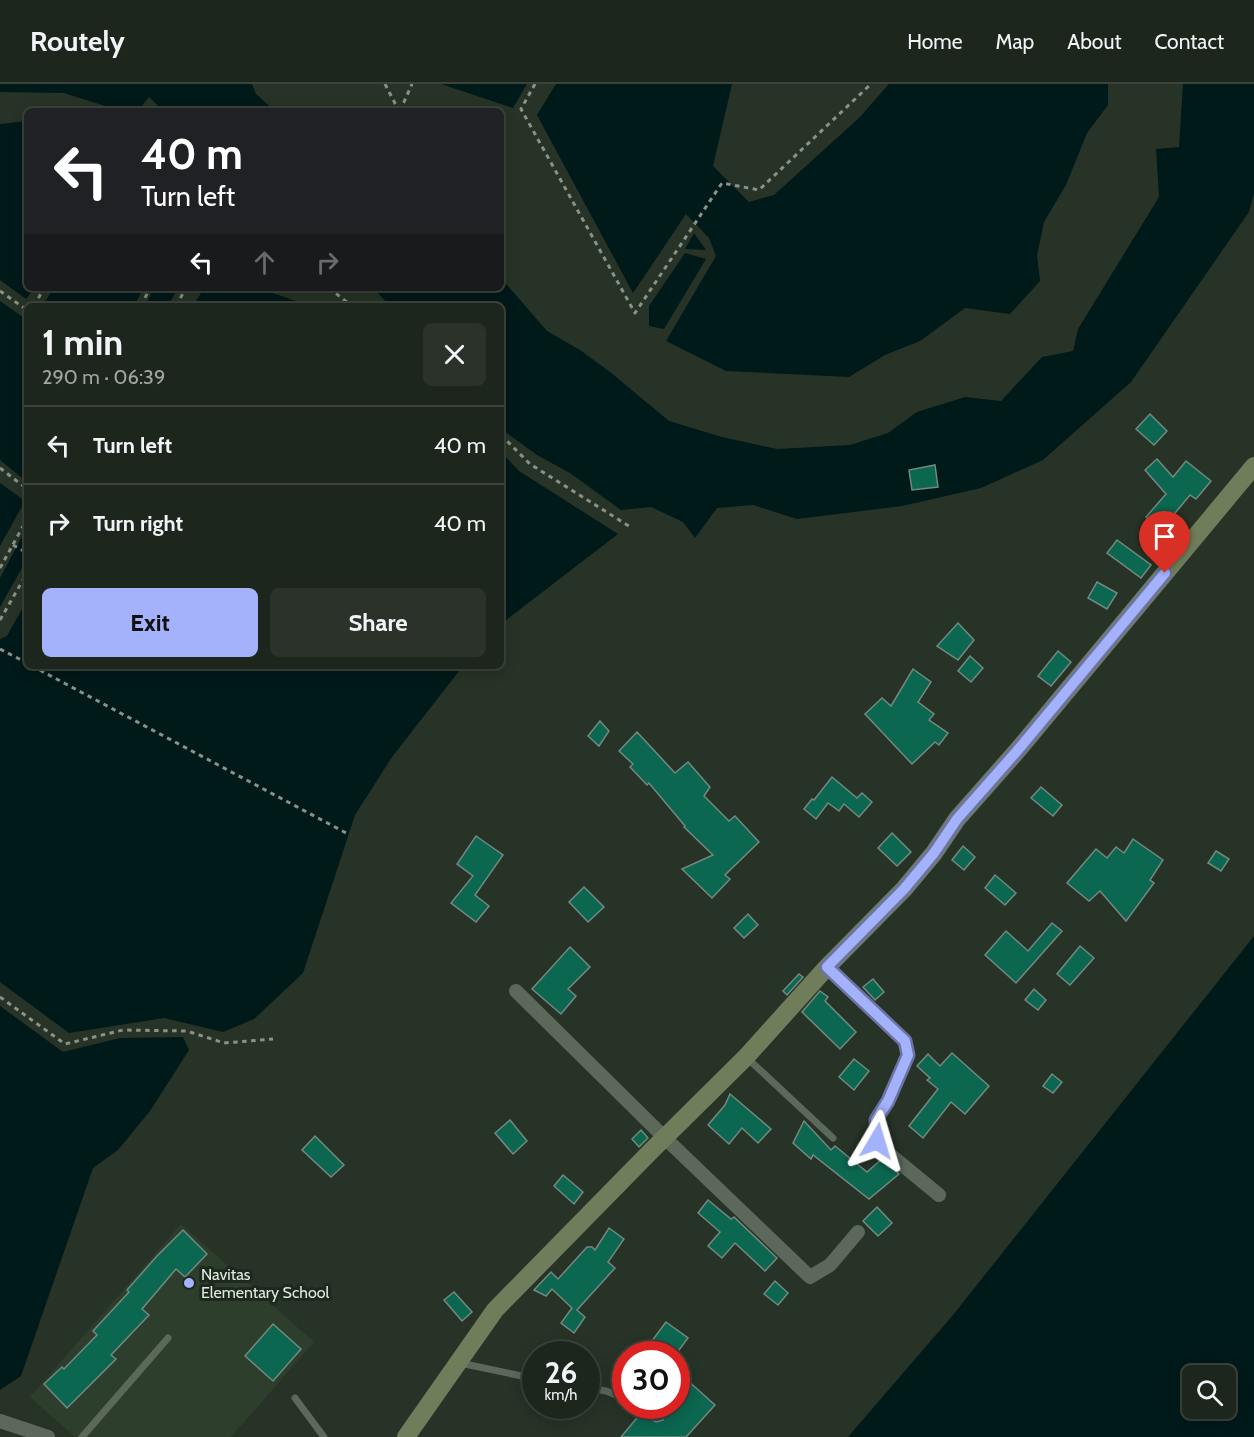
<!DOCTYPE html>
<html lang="en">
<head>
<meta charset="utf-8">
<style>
	body { margin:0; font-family:Cabin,sans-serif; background:#2a3229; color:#f1f3f6; height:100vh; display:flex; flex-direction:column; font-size:22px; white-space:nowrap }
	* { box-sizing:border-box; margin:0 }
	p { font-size:20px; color:#a0a5a3 }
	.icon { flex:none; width:33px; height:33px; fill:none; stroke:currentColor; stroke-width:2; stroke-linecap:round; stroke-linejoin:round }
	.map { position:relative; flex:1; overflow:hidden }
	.details { position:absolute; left:24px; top:219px; width:480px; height:366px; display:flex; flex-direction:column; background:#1d261c; border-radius:9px; box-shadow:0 3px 15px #0003,0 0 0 2px #3b433b }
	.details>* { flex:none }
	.top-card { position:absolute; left:24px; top:24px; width:480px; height:183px; border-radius:9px; box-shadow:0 3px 15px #0003,0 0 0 2px #3b433b; background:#202124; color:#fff; overflow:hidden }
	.buttons { position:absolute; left:1182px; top:1281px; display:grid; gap:12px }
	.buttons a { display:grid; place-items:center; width:54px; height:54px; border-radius:9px; background:#1d261c; box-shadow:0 3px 15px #0003,0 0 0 2px #3b433b; font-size:30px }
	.speed { position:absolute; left:522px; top:1257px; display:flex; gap:12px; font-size:30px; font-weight:700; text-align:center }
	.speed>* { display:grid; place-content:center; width:78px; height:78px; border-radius:50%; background:#1d261c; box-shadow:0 3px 15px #0003,0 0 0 2px #3b433b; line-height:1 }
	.speed small { font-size:15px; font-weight:400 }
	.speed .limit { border:9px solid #d22; background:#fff; color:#111 }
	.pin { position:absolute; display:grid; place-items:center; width:51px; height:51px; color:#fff; margin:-62px -26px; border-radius:50% 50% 50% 0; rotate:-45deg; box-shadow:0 0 6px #0007 }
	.pin .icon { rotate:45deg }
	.me { position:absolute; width:66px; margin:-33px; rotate:7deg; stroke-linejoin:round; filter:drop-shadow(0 0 4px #0008) }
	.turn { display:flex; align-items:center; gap:21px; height:126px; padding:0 18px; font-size:27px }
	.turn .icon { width:78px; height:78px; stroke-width:2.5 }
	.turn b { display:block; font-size:42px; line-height:51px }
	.lanes { display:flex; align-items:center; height:57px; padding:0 18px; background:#0003; justify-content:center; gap:30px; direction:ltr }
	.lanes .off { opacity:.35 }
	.round { display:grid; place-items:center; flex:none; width:63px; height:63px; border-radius:9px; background:#2a3229 }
	.summary { display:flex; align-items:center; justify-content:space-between; height:102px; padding:0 18px }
	h1 { font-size:36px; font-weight:700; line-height:45px }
	.cta { display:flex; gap:12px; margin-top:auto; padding:12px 18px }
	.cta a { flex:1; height:69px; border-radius:9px; background:#a4b2fc; color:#111; font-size:24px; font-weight:700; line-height:69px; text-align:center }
	.cta a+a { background:#2a3229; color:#f1f3f6 }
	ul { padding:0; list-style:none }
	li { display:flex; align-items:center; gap:18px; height:78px; padding:0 18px; border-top:2px solid #3b433b }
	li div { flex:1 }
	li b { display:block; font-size:22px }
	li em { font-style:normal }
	header { display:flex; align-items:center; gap:36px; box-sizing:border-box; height:84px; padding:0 30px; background:#1d261c; border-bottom:2px solid #3b433b }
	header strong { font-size:28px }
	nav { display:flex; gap:33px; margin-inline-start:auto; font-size:21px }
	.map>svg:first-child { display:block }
</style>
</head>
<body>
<header>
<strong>Routely</strong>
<nav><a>Home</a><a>Map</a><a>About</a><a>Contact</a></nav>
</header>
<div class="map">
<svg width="1254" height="1353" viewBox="0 0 1254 1353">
	<rect width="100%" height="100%" fill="#273326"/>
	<polygon fill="#2d3e2d" points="181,1140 314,1258 231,1353 75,1353 30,1313"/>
	<g fill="#001919" fill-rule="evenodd">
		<polygon points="0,0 252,0 256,10 275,27 163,27 149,13 138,27 121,27 64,9 0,8"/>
		<polygon points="441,0 527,0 513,24"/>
		<polygon points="556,0 732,0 713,82 749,118 774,111 859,34 889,0 1108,0 1108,21 1087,49 1066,101 1044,138 1037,171 1040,197 1010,230 965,224 920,257 885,271 849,293 726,287 666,257 716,172 709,154 686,130 633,209 537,31"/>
		<polygon points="1183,0 1254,0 1254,109 1249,128 1131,298 1043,376 981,404 902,422 797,435 753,421 717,424 695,454 683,438 651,423 621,426 570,389 537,371 504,347 501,343 501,222 390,222 373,204 501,204 501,194 547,247 580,266 610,288 669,337 722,353 777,365 850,361 888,349 917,328 965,313 1001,317 1042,273 1073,267 1078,245 1159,113 1156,65 1179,63"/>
		<polygon points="27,37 27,204 34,204 26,215 0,196 0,40"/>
		<polygon points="694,149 706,166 685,165"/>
		<polygon points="685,169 706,175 664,245 649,242 649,222"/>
		<polygon points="53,204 136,204 142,207 134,222 43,222"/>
		<polygon points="154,204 178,204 168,222 145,222"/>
		<polygon points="204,204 258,204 296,217 303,222 193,222"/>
		<polygon points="0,217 27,236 27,398 0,376"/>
		<polygon points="501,368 519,387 618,450 501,540"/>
		<polygon points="0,399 25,417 0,462"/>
		<polygon points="27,443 27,475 0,523 0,494"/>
		<polygon points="27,516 27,582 463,582 392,673 355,731 303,889 254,935 223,948 164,934 69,949 0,898 0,555 7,552"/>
		<path d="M1254 852V1353H848L953 1231ZM1192 1292H1226V1324H1192Z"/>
		<polygon points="0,922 63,968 120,954 183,953 189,966 150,1027 118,1066 93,1084 21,1292 0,1306"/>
	</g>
	<g fill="#0b6750" stroke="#748880" stroke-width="1.5">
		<polygon points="1150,330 1167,347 1154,361 1136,345"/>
		<polygon points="1157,375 1173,393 1186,377 1211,397 1196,415 1190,411 1161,446 1146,433 1166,410 1145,386"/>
		<polygon points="935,381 938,403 912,406 909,386"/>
		<polygon points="1117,456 1151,481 1141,494 1107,469"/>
		<polygon points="1097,498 1117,509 1107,525 1088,514"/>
		<polygon points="958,539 974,556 958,576 937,562"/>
		<polygon points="1058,567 1071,578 1051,602 1038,592"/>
		<polygon points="970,572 983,584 971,598 958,587"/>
		<polygon points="913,585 931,598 918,618 934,630 929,636 948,649 939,661 935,658 912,680 865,630 882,614 891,622"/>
		<polygon points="600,637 609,647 599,662 588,652"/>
		<polygon points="637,648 675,689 688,678 710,703 704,712 729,737 735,732 759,758 725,791 730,795 712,814 682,785 713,771 684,743 685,742 649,699 647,701 630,683 633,680 619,667"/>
		<polygon points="832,693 857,714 862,709 872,718 859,733 844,720 839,727 828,719 816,735 804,725 812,715 814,716"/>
		<polygon points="1041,703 1062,721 1053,732 1031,714"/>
		<polygon points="892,749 911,768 897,782 878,764"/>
		<polygon points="476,752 503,771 475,811 489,822 476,838 451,819 473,792 457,780"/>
		<polygon points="1133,755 1163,776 1150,796 1154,799 1126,837 1100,807 1089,817 1067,799 1096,765 1107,774 1116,763 1124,769"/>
		<polygon points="963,762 975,773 964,786 952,776"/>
		<polygon points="1216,767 1229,775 1221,787 1208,779"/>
		<polygon points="995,791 1016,809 1005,821 985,804"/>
		<polygon points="584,803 604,823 588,838 569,818"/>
		<polygon points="748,830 758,841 744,854 734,844"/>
		<polygon points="1052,839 1062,847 1016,899 985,871 1006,847 1028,867"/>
		<polygon points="1080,862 1094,874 1070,901 1057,890"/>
		<polygon points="570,863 590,883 568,905 576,912 561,930 532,905"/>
		<polygon points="799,890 803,893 787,911 783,907"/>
		<polygon points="873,895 884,908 875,916 863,903"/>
		<polygon points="1034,905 1046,916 1038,926 1025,916"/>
		<polygon points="820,907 828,913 825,917 856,948 840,965 802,928"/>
		<polygon points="952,969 989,1002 965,1030 951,1018 923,1054 909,1042 938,1005 927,996 930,994 917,982 928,970 940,982"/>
		<polygon points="854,975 869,987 854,1006 839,993"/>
		<polygon points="1052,990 1062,998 1053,1009 1043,1002"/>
		<polygon points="730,1010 771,1045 758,1059 742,1044 729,1060 708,1041 725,1021"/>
		<polygon points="510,1036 527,1057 513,1070 495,1049"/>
		<polygon points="804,1037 831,1066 835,1062 867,1088 882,1075 899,1090 869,1115 813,1071 811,1075 793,1059"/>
		<polygon points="641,1046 648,1054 639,1063 632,1055"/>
		<polygon points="315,1052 344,1081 331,1093 302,1066"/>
		<polygon points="563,1091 583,1108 574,1120 554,1102"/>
		<polygon points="708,1116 731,1135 734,1133 777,1174 765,1187 735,1159 722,1174 708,1162 720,1148 698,1129"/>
		<polygon points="877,1123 892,1139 878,1152 863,1137"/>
		<polygon points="609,1144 624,1155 608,1178 615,1184 577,1226 585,1233 574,1249 561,1239 572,1224 552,1205 546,1212 534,1206 551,1188 558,1195 587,1163 592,1163 595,1166"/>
		<polygon points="183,1146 207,1170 185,1193 176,1185 142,1225 149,1231 111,1271 116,1275 67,1324 44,1300 62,1283 64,1285 97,1251 93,1247 129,1208 127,1206 157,1172"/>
		<polygon points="775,1197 788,1209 778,1221 764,1210"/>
		<polygon points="454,1208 472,1228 462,1237 444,1216"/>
		<polygon points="666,1238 688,1254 676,1270 660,1270 648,1262"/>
		<polygon points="273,1240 301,1265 273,1297 245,1272"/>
		<polygon points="676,1286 715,1321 686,1353 621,1353 641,1329 656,1338 663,1336 663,1330 649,1322 676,1322"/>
	</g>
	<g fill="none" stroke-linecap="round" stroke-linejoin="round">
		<g stroke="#889287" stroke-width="3" stroke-dasharray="4.5 4.5" stroke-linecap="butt">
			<polyline points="385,0 399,27"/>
			<polyline points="535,0 521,25 635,229 722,99 759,106 871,0"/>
			<polyline points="400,27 412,0"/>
			<polyline points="329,204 352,222"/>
			<polyline points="0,207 27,226"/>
			<polyline points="34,222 44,204"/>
			<polyline points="141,222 150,204"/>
			<polyline points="176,222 186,204"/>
			<polyline points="501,351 530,380 632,444"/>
			<polyline points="0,384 27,405"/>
			<polyline points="13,461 27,469"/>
			<polyline points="0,484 27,435"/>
			<polyline points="0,536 27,489"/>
			<polyline points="0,565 27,579"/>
			<polyline points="32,582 350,751"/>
			<polyline points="0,913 65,960 123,946 187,947 224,959 273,955"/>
		</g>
		<g stroke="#5b685a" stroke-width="7">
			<polyline points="746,973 833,1054"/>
			<polyline points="460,1279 536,1295"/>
			<polyline points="586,1303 606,1307 626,1315"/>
			<polyline points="295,1314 324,1353"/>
			<polyline points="639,1322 658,1333"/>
			<polyline points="82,1353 168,1254"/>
		</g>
		<g stroke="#5b685a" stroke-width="14">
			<polyline points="827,883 905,957 908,971 888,1017 876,1036 877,1057 888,1069 939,1111"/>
			<polyline points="516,907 665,1054 810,1193 830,1181 858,1148"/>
			<polyline points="0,1337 48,1353"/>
		</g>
		<polyline stroke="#707d5a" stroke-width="18" points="406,1353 495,1226 651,1067 746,973 827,883 904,805 934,769 957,735 1017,667 1254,382"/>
	</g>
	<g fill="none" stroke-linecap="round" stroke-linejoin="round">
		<defs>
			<polyline id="route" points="877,1057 876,1036 888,1017 908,971 905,957 827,883 904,805 934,769 957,735 1017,667 1165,489"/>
		</defs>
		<use href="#route" stroke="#6b74a4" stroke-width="15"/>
		<use href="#route" stroke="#a4b2fc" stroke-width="10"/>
	</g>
	<circle fill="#a4b2fc" stroke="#1d291d" stroke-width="2" cx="189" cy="1199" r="6"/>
	<g text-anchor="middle" stroke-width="6" stroke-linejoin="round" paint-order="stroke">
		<g font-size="16" fill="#e1e9e1" stroke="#1d291d" text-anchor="start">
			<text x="201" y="1196">Navitas<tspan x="201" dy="18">Elementary School</tspan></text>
		</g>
	</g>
</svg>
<div class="buttons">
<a><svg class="icon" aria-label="search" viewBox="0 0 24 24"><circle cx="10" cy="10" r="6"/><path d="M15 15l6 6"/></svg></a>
</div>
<div class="speed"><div>26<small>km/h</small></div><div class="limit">30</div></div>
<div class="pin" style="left:1165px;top:489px;background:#d93025"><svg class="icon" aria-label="arrive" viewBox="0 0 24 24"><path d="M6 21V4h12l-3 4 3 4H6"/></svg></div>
<svg class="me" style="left:877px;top:1057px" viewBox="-20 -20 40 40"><path d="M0-17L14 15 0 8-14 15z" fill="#a4b2fc" stroke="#fff" stroke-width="4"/></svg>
<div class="top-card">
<div class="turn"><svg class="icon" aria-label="left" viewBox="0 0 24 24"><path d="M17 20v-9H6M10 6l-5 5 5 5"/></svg><div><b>40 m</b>Turn left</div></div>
<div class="lanes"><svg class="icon" aria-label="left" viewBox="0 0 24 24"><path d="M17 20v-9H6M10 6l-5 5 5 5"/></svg><svg class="icon off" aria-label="ahead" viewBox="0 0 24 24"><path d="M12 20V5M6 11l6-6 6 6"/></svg><svg class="icon off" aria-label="right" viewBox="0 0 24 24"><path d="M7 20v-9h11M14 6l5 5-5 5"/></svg></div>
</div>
<section class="details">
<div class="summary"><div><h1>1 min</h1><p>290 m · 06:39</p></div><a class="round"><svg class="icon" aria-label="close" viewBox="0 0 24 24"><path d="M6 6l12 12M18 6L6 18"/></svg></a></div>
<ul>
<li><svg class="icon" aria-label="left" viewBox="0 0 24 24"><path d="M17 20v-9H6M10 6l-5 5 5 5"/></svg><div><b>Turn left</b></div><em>40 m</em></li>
<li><svg class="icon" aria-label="right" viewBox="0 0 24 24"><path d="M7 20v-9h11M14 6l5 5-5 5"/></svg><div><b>Turn right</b></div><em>40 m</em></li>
</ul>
<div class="cta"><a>Exit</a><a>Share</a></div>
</section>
</div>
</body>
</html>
